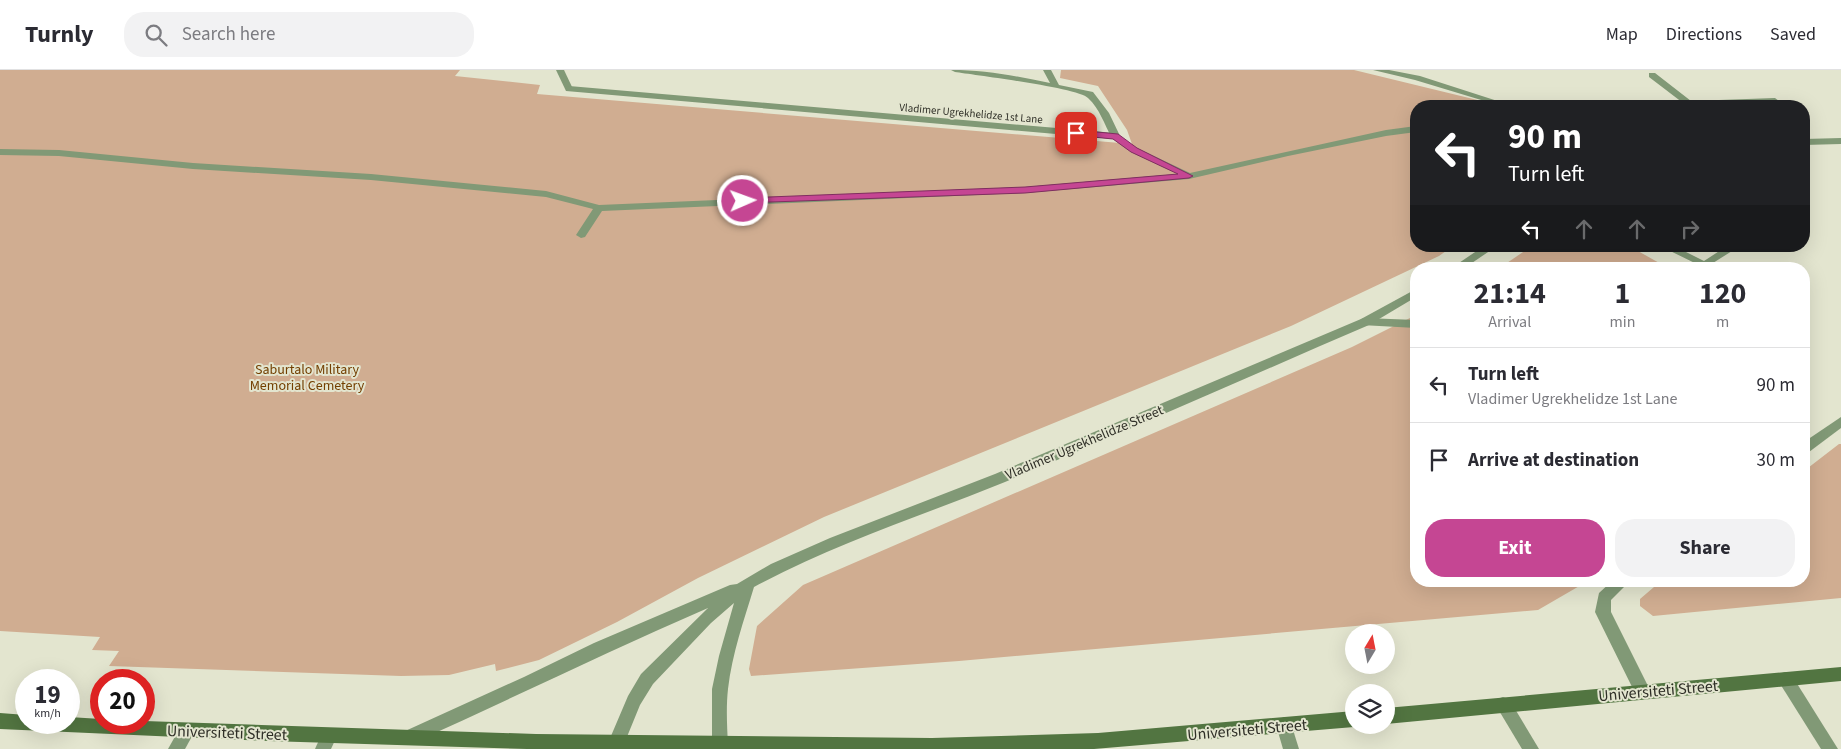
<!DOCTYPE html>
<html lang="en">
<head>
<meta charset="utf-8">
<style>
	body { margin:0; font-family:"Source Sans 3",sans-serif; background:#f2f2f3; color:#2b2b33; height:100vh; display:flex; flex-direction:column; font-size:19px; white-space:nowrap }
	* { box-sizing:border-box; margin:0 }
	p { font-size:16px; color:#7c7c81 }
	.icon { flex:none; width:28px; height:28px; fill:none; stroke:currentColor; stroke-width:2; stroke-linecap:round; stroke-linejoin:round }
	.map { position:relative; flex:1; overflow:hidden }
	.sheet { position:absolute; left:1410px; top:192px; width:400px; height:325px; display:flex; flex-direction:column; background:#fff; border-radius:20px; box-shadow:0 5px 20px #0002 }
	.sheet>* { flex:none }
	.top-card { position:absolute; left:1410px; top:30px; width:400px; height:152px; border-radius:20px; box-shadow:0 5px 20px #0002; background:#202124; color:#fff; overflow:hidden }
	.needle { width:32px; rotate:10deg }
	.buttons { position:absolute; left:1345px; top:554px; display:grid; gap:10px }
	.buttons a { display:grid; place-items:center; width:50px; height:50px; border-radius:50%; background:#fff; box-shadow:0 5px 20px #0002; font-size:25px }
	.speed { position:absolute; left:15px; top:599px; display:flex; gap:10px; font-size:25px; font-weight:700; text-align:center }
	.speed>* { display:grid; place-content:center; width:65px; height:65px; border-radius:50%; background:#fff; box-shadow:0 5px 20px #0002; line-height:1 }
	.speed small { font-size:12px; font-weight:400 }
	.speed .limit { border:8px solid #d22; background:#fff; color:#111 }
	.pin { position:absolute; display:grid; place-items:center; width:42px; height:42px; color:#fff; margin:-21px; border-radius:10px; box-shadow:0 2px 8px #0006 }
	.me { position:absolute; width:55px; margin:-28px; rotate:88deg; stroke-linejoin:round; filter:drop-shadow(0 0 4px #0008) }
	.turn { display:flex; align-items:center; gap:18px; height:105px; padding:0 15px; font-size:22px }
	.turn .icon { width:65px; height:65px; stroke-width:2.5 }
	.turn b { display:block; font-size:35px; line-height:42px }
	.lanes { display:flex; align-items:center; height:48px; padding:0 15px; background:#0003; justify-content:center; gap:25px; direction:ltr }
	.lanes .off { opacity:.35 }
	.eta { display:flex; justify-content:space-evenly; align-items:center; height:85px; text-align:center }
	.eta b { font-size:30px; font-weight:700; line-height:35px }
	.primary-button { display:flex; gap:10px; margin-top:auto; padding:10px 15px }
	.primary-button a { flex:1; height:58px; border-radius:20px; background:#c54693; color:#fff; font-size:20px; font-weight:700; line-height:58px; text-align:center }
	.primary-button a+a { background:#f2f2f3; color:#2b2b33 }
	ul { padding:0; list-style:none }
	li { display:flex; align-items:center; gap:15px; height:75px; padding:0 15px; border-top:1px solid #e1e1e2 }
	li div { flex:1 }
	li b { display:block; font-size:19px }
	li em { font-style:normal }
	header { display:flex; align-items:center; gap:30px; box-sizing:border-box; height:70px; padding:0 25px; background:#fff; border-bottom:1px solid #e1e1e2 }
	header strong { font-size:24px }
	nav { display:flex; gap:28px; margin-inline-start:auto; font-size:18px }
	.search { width:350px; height:45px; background:#f2f2f3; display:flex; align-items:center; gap:12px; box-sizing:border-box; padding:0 18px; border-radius:20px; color:#7c7c81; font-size:19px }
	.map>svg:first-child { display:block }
</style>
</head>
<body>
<header>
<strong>Turnly</strong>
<div class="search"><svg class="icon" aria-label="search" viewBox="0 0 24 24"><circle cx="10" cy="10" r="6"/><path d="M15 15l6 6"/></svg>Search here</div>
<nav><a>Map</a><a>Directions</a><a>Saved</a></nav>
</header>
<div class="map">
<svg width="1841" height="679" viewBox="0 0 1841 679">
	<rect width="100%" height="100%" fill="#e3e5cf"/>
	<g fill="#d0ad91">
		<polygon points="0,0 460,0 455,6 540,15 537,24 1132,74 1127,60 1098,16 1060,8 1061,0 1354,0 1502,36 1416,36 1416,176 1453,176 1439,186 1291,256 824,447 698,508 617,552 539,590 496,601 495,594 449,605 401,606 109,596 119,581 92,580 100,567 0,561"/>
		<polygon points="1532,176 1629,176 1670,199 1498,199"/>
		<polygon points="1416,245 1416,511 1588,511 1538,540 959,591 751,606 749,599 757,556 803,515 1352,277"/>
		<polygon points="1839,374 1841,374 1841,528 1653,546 1640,536 1640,529 1661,511 1804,511 1804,401"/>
	</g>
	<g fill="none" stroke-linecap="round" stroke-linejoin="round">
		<g fill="#819976" fill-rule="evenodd">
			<polygon points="556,0 564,0 573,19 572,21 566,21"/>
			<path d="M951 0C985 0 1017 6 1050 13L1043 0H1051L1059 15 1093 22 1109 43 1120 66 1118 68H1112C1104 54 1100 39 1088 28 1079 18 975 5 955 2Z"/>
			<polygon points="1649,3 1655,3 1691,31 1775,28 1779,31 1775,34 1687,36 1649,7"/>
			<polygon points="1559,32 1570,34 1571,36 1556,36 1556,33"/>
			<polygon points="1841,68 1841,74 1804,75 1804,69"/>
			<polygon points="0,79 59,80 193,93 371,104 546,121 599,135 1025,117 1189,103 1194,106 1189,109 1025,123 602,141 585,167 581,168 576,165 593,139 546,127 371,110 193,99 59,86 0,85"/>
			<polygon points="1660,176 1674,176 1704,191 1727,176 1740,176 1705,198"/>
			<polygon points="1365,248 1416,250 1416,258 1361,255 1359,252 1361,249"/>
			<polygon points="1785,602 1791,604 1838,679 1821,679 1777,609 1779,604"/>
			<polygon points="1503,627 1509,629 1539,679 1522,679 1495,634 1497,629"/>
			<polygon points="1284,647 1290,650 1299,679 1283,679 1276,655 1278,650"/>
			<polygon points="187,653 193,656 195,661 185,679 168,679 181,656"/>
			<polygon points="329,658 335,661 337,666 331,679 315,679 323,661"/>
		</g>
		<g fill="#819976" fill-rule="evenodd">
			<polygon points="1373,0 1389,0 1420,6 1513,36 1501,36 1415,10"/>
			<polygon points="569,16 1115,63 1137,78 1190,103 1386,60 1416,56 1416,62 1386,66 1288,86 1189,109 1131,82 1113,69 566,21 566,17"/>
			<polygon points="1484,176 1497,176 1463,199 1450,199"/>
			<path d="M1416 219V227L1369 255C1248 307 1127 361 1005 412 921 446 834 474 754 517 744 550 732 584 728 619 726 637 727 656 728 674L726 679H714L712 674V619L719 586 734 533 711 553 653 614 640 635 622 679H611L608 673 628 626 641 604 708 538C609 581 513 628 415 672L409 675 403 672 401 667 403 662 524 607 594 573 730 515 737 514 771 494 830 468 995 404 1361 249Z"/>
			<polygon points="1841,347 1841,358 1809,382 1804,384 1804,372"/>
			<polygon points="1612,511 1630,511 1611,530 1611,542 1651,622 1649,627 1643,629 1637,627 1595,542 1599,523"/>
		</g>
		<g fill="#527541" fill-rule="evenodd">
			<polygon points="1841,597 1841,611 1386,654 1386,638"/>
			<polygon points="1354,641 1354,655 1358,655 1354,657 1094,679 527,679 268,671 0,659 0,643 26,645 26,652 69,652 69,647 101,649 101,652 144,652 144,651 536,664 932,668 1098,663"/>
		</g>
	</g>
	<polygon fill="#c54693" stroke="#802e60" points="1076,60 1118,64 1137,78 1193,106 1189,108 1025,123 743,133 738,131 743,128 1025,117 1178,104 1131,82 1113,69 1073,65 1073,61"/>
	<g text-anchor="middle" stroke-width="4" stroke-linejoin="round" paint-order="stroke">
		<g font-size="11" fill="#2f2f27" stroke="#e3e5cf">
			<text transform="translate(971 43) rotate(5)" y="4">Vladimer Ugrekhelidze 1st Lane</text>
		</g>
		<g font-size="14" fill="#733f00" stroke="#e3e5cf">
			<text x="307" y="304">Saburtalo Military<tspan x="307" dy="16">Memorial Cemetery</tspan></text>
		</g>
		<g font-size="14" fill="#2f2f27" stroke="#e3e5cf">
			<text transform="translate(1084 372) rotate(-23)" y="5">Vladimer Ugrekhelidze Street</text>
		</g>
		<g font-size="16" fill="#2f2f27" stroke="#e3e5cf">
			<text transform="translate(1658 620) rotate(-5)" y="6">Universiteti Street</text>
			<text transform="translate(1247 659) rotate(-5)" y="6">Universiteti Street</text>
			<text transform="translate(227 662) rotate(2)" y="6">Universiteti Street</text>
		</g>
	</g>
</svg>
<div class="buttons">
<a><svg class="needle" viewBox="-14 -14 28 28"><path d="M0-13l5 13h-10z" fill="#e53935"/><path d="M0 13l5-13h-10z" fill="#7c7c81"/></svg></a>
<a><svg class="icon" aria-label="layers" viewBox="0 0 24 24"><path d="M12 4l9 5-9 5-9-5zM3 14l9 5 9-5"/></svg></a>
</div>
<div class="speed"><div>19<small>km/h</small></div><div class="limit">20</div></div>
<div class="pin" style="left:1076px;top:63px;background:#d93025"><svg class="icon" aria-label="arrive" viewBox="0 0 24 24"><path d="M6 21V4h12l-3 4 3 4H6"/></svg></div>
<svg class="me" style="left:743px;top:131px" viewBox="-20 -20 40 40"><circle r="17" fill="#c54693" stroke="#fff" stroke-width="3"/><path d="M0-11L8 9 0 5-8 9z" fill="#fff"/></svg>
<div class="top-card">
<div class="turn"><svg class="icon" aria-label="left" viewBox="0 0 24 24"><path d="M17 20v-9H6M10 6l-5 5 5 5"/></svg><div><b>90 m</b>Turn left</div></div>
<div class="lanes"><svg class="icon" aria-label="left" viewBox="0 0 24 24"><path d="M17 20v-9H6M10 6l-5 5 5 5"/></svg><svg class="icon off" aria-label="ahead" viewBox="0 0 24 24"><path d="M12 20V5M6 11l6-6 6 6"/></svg><svg class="icon off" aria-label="ahead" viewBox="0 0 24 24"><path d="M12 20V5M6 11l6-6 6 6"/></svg><svg class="icon off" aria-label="right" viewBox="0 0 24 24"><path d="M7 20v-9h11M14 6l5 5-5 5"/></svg></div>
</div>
<section class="sheet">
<div class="eta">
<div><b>21:14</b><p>Arrival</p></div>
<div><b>1</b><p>min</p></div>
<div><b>120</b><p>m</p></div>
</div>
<ul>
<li><svg class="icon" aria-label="left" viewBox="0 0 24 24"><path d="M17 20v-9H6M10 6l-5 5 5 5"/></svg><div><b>Turn left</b><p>Vladimer Ugrekhelidze 1st Lane</p></div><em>90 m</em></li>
<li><svg class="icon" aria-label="arrive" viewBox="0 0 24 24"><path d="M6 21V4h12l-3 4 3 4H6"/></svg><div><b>Arrive at destination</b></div><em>30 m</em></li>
</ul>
<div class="primary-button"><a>Exit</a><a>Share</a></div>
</section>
</div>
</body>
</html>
